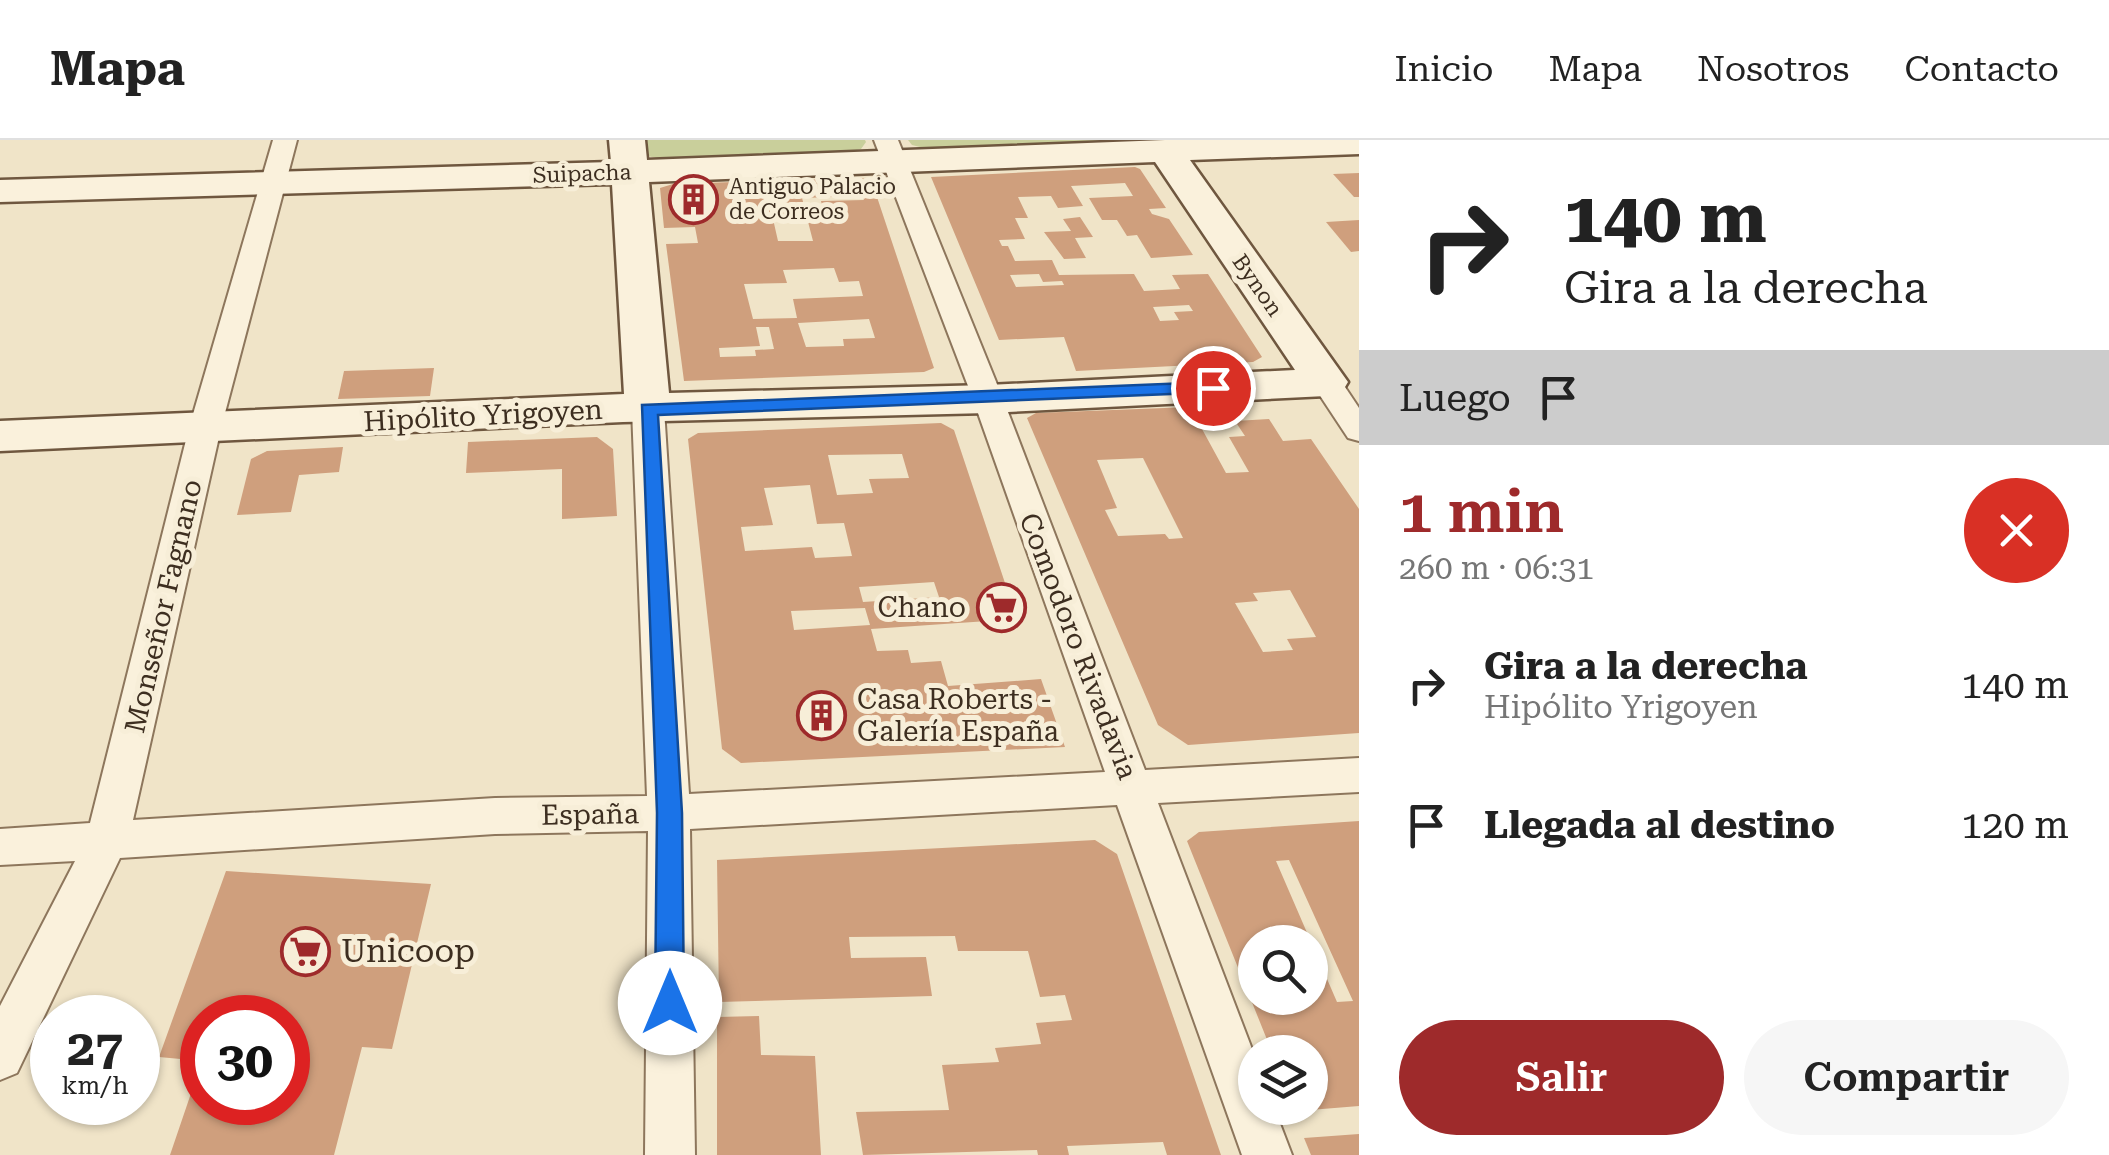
<!DOCTYPE html>
<html lang="es">
<head>
<meta charset="utf-8">
<style>
	body { margin:0; font-family:"Roboto Serif",serif; background:#f6f6f6; color:#222; height:100vh; display:flex; flex-direction:column; font-size:38px; white-space:nowrap }
	* { box-sizing:border-box; margin:0 }
	p { font-size:32px; color:#767676 }
	.icon { flex:none; width:55px; height:55px; fill:none; stroke:currentColor; stroke-width:2; stroke-linecap:round; stroke-linejoin:round }
	.map { position:relative; flex:1; overflow:hidden }
	.drawer { display:flex; flex-direction:column; background:#fff; width:750px }
	.drawer>* { flex:none }
	.top-card { background:#fff; color:#222; overflow:hidden }
	.tools { position:absolute; left:1238px; top:785px; display:grid; gap:20px }
	.tools a { display:grid; place-items:center; width:90px; height:90px; border-radius:50%; background:#fff; box-shadow:0 2px 8px #0004; font-size:50px }
	.speed { position:absolute; left:30px; top:855px; display:flex; gap:20px; font-size:50px; font-weight:700; text-align:center }
	.speed>* { display:grid; place-content:center; width:130px; height:130px; border-radius:50%; background:#fff; box-shadow:0 2px 8px #0004; line-height:1 }
	.speed small { font-size:25px; font-weight:400 }
	.speed .limit { border:15px solid #d22; background:#fff; color:#111 }
	.pin { position:absolute; display:grid; place-items:center; width:85px; height:85px; color:#fff; margin:-42px; border:5px solid #fff; border-radius:50%; box-shadow:0 2px 10px #0007 }
	.me { position:absolute; width:110px; margin:-55px; rotate:0deg; stroke-linejoin:round; filter:drop-shadow(0 0 8px #0008) }
	.turn { display:flex; align-items:center; gap:35px; height:210px; padding:0 40px; font-size:45px }
	.turn .icon { width:130px; height:130px; stroke-width:2.5 }
	.turn b { display:block; font-size:70px; line-height:85px }
	.then { display:flex; align-items:center; height:95px; padding:0 40px; background:#0003; gap:20px; font-size:38px }
	.round { display:grid; place-items:center; flex:none; width:105px; height:105px; border-radius:52px; background:#f6f6f6 }
	.head { display:flex; align-items:center; justify-content:space-between; height:170px; padding:0 40px }
	h1 { font-size:60px; font-weight:600; line-height:75px; color:#9e2a2b }
	.button { display:flex; gap:20px; margin-top:auto; padding:20px 40px }
	.button a { flex:1; height:115px; border-radius:60px; background:#9e2a2b; color:#fff; font-size:40px; font-weight:600; line-height:115px; text-align:center }
	.button a+a { background:#f6f6f6; color:#222 }
	ul { padding:0; list-style:none }
	li { display:flex; align-items:center; gap:30px; height:140px; padding:0 40px }
	li div { flex:1 }
	li b { display:block; font-size:38px }
	li em { font-style:normal }
	header { display:flex; align-items:center; gap:60px; box-sizing:border-box; height:140px; padding:0 50px; background:#fff; border-bottom:2px solid #e0e0e0 }
	header strong { font-size:48px }
	nav { display:flex; gap:55px; margin-inline-start:auto; font-size:35px }
	main { display:flex; flex:1; min-height:0 }
	.map>svg:first-child { display:block }
</style>
</head>
<body>
<header>
<strong>Mapa</strong>
<nav><a>Inicio</a><a>Mapa</a><a>Nosotros</a><a>Contacto</a></nav>
</header>
<main>
<div class="map">
<svg width="1359" height="1015" viewBox="0 0 1359 1015">
	<rect width="100%" height="100%" fill="#f0e4c8"/>
	<g fill="#c9cf9b">
		<polygon points="643,0 865,0 866,2 861,9 848,12 662,19 647,16"/>
		<polygon points="908,0 1126,0 928,9 912,5"/>
	</g>
	<g fill="#cf9f7d" fill-rule="evenodd">
		<path d="M1135 27 1140 29 1166 68 1149 69 1152 74 1169 79 1193 115 1151 118 1137 95 1127 96 1117 80H1102L1089 58 1133 56 1125 43 1071 46 1083 66 1058 68 1051 56 1018 57 1028 78H1015L1025 99 999 100 1002 106H1008L1015 121 1052 120 1059 135 1134 134 1144 151 1180 149 1172 135 1208 134 1262 217 1253 222 1076 231 1064 197 999 200 931 37ZM1039 134 1043 142 1062 141 1064 145 1016 147 1010 135ZM1189 165 1193 171 1174 172 1179 180 1160 181 1153 167Z"/>
		<polygon points="1359,33 1359,57 1354,57 1333,34"/>
		<path d="M862 38 872 42 934 228 924 232 684 241 666 104 698 103 695 87 664 88 660 48 673 44ZM862 56 864 60 821 61 823 69H805L802 58ZM807 78 813 101H778L773 79ZM834 128 839 142 859 141 863 156 793 159 797 178 753 179 744 144 787 143 783 130ZM869 179 875 198 843 199 844 206 806 207 798 183ZM756 187H769L774 209 755 210 756 216 720 217 719 208 760 206Z"/>
		<polygon points="1080,77 1093,97 1075,98 1086,118 1064,119 1044,92 1071,91 1063,79"/>
		<polygon points="1359,80 1359,111 1351,112 1326,82"/>
		<polygon points="434,228 430,256 338,259 344,231"/>
		<path d="M1190 267 1226 333 1249 332 1229 297 1245 296 1235 281 1269 279 1283 301 1311 299 1359 369V593L1188 605 1158 585 1027 278 1036 273ZM1143 318 1183 398 1169 399 1165 394 1118 396 1105 370 1117 368 1097 320ZM1290 450 1316 497 1287 499 1293 510 1263 512 1235 463 1258 461 1253 453Z"/>
		<path d="M941 283 954 290 1017 479 871 489 877 511 908 510 911 523 941 521 948 546 1041 539 1065 607 741 623 722 609 688 299 698 293ZM902 314 909 338 869 339 873 353 837 355 828 315ZM810 345 817 384 844 383 852 416 815 418 812 407 745 411 741 387 773 385 764 348ZM934 442 939 457 863 462 859 447ZM865 468 870 485 794 490 791 471Z"/>
		<polygon points="597,297 613,309 617,376 562,379 562,329 466,333 468,302"/>
		<polygon points="343,307 339,332 299,335 291,372 237,375 251,319 267,311"/>
		<path d="M1359 681V966L1310 970V912H1272L1187 701 1199 692ZM1289 720 1353 861 1337 862 1276 721ZM1255 802H1310V858H1255Z"/>
		<polygon points="1095,700 1117,714 1221,1015 1167,1015 1163,1002 1067,1006 1069,1015 1038,1015 1037,1010 863,1015 856,972 949,970 942,925 999,922 995,908 1041,904 1036,883 1072,880 1065,855 1040,857 1028,811 958,811 955,796 849,797 851,818 926,817 932,856 719,862 717,720"/>
		<polygon points="226,731 431,744 392,909 362,907 334,1015 170,1015 202,921 202,962 288,962 288,878 202,878 202,921 159,917"/>
		<polygon points="759,876 761,915 815,916 821,1015 717,1015 717,877"/>
		<polygon points="1359,994 1359,1015 1311,1015 1304,998"/>
	</g>
	<g fill="none" stroke-linecap="round" stroke-linejoin="round">
		<defs>
			<g id="street">
				<polygon points="273,0 297,0 221,288 133,680 495,658 647,656 632,269 637,262 659,262 664,269 689,654 1105,632 973,259 874,0 898,0 1003,259 1145,630 1359,618 1359,652 1158,663 1255,917 1255,968 1274,968 1292,1015 1242,1015 1117,665 690,689 695,1015 645,1015 648,691 495,694 120,718 17,933 0,940 0,866 75,721 0,725 0,689 90,683 189,288"/>
				<polygon points="1326,233 1337,235 1359,268 1359,301 1348,298 1311,242 1315,235"/>
			</g>
			<path id="secondary" d="M609 0H645L647 20 1165 0H1359V14L1190 20 1348 242 1342 252 1326 256 988 273 623 282 0 311V281L624 254 612 44 0 62V40L611 22ZM1155 22 1295 230 988 245 669 253 649 42Z"/>
		</defs>
		<use href="#street" stroke="#8d765c" stroke-width="4"/>
		<use href="#secondary" stroke="#6f573f" stroke-width="5"/>
		<use href="#street" fill="#faf1dc" fill-rule="evenodd"/>
		<use href="#secondary" fill="#faf1dc" fill-rule="evenodd"/>
	</g>
	<polygon fill="#1a73e8" stroke="#114b97" stroke-width="2.5" points="1213,242 1222,248 1220,252 658,275 682,673 684,863 680,873 670,876 659,873 655,863 657,673 642,265"/>
	<defs>
		<symbol id="building-ring" viewBox="-11 -11 22 22"><circle r="9.5" fill="#f7eed8" stroke="#9e2a2b" stroke-width="1.5"/><path d="M-4-6H4V6H1V3H-1V6H-4ZM-2.5-4.3h1.7v1.8h-1.7ZM.8-4.3h1.7v1.8H.8ZM-2.5-1h1.7V.8h-1.7ZM.8-1h1.7V.8H.8Z" fill="#9e2a2b"/></symbol>
		<symbol id="supermarket-ring" viewBox="-11 -11 22 22"><circle r="9.5" fill="#f7eed8" stroke="#9e2a2b" stroke-width="1.5"/><path d="M-6-5.5h2.5l.6 2H6L4.5 2H-2.5L-4.4-4H-6ZM-1.5 3.2a1.3 1.3 0 1 0 .1 0ZM3 3.2a1.3 1.3 0 1 0 .1 0Z" fill="#9e2a2b"/></symbol>
	</defs>
	<g fill-rule="evenodd">
		<use href="#building-ring" x="666" y="32" width="55" height="55"/>
		<use href="#supermarket-ring" x="974" y="440" width="55" height="55"/>
		<use href="#building-ring" x="794" y="548" width="55" height="55"/>
		<use href="#supermarket-ring" x="278" y="784" width="55" height="55"/>
	</g>
	<g text-anchor="middle" stroke-width="10" stroke-linejoin="round" paint-order="stroke">
		<g font-size="22" fill="#3d2e20" stroke="#f7eed8">
			<text transform="translate(582 33) rotate(-2)" y="8">Suipacha</text>
			<text transform="translate(1258 145) rotate(55)" y="8">Bynon</text>
		</g>
		<g font-size="22" fill="#3d2e20" stroke="#f7eed8" text-anchor="start">
			<text x="729" y="54">Antiguo Palacio<tspan x="729" dy="25">de Correos</tspan></text>
		</g>
		<g font-size="28" fill="#3d2e20" stroke="#f7eed8">
			<text transform="translate(483 275) rotate(-3)" y="10">Hipólito Yrigoyen</text>
			<text transform="translate(163 466) rotate(-77)" y="10">Monseñor Fagnano</text>
			<text transform="translate(1079 506) rotate(69)" y="10">Comodoro Rivadavia</text>
			<text transform="translate(590 674) rotate(-1)" y="10">España</text>
		</g>
		<g font-size="28" fill="#3d2e20" stroke="#f7eed8" text-anchor="end">
			<text x="966" y="477">Chano</text>
			<text x="857" y="569" text-anchor="start">Casa Roberts -<tspan x="857" dy="32">Galería España</tspan></text>
		</g>
		<g font-size="32" fill="#3d2e20" stroke="#f7eed8" text-anchor="start">
			<text x="341" y="822">Unicoop</text>
		</g>
	</g>
</svg>
<div class="tools">
<a><svg class="icon" aria-label="search" viewBox="0 0 24 24"><circle cx="10" cy="10" r="6"/><path d="M15 15l6 6"/></svg></a>
<a><svg class="icon" aria-label="layers" viewBox="0 0 24 24"><path d="M12 4l9 5-9 5-9-5zM3 14l9 5 9-5"/></svg></a>
</div>
<div class="speed"><div>27<small>km/h</small></div><div class="limit">30</div></div>
<div class="pin" style="left:1213px;top:248px;background:#d93025"><svg class="icon" aria-label="arrive" viewBox="0 0 24 24"><path d="M6 21V4h12l-3 4 3 4H6"/></svg></div>
<svg class="me" style="left:670px;top:863px" viewBox="-20 -20 40 40"><circle r="19" fill="#fff"/><path d="M0-13L10 11 0 6-10 11z" fill="#1a73e8"/></svg>
</div>
<section class="drawer">
<div class="top-card">
<div class="turn"><svg class="icon" aria-label="right" viewBox="0 0 24 24"><path d="M7 20v-9h11M14 6l5 5-5 5"/></svg><div><b>140 m</b>Gira a la derecha</div></div>
<div class="then">Luego<svg class="icon" aria-label="arrive" viewBox="0 0 24 24"><path d="M6 21V4h12l-3 4 3 4H6"/></svg></div>
</div>
<div class="head"><div><h1>1 min</h1><p>260 m · 06:31</p></div><a class="round" style="background:#d93025;color:#fff"><svg class="icon" aria-label="close" viewBox="0 0 24 24"><path d="M6 6l12 12M18 6L6 18"/></svg></a></div>
<ul>
<li><svg class="icon" aria-label="right" viewBox="0 0 24 24"><path d="M7 20v-9h11M14 6l5 5-5 5"/></svg><div><b>Gira a la derecha</b><p>Hipólito Yrigoyen</p></div><em>140 m</em></li>
<li><svg class="icon" aria-label="arrive" viewBox="0 0 24 24"><path d="M6 21V4h12l-3 4 3 4H6"/></svg><div><b>Llegada al destino</b></div><em>120 m</em></li>
</ul>
<div class="button"><a>Salir</a><a>Compartir</a></div>
</section>
</main>
</body>
</html>
